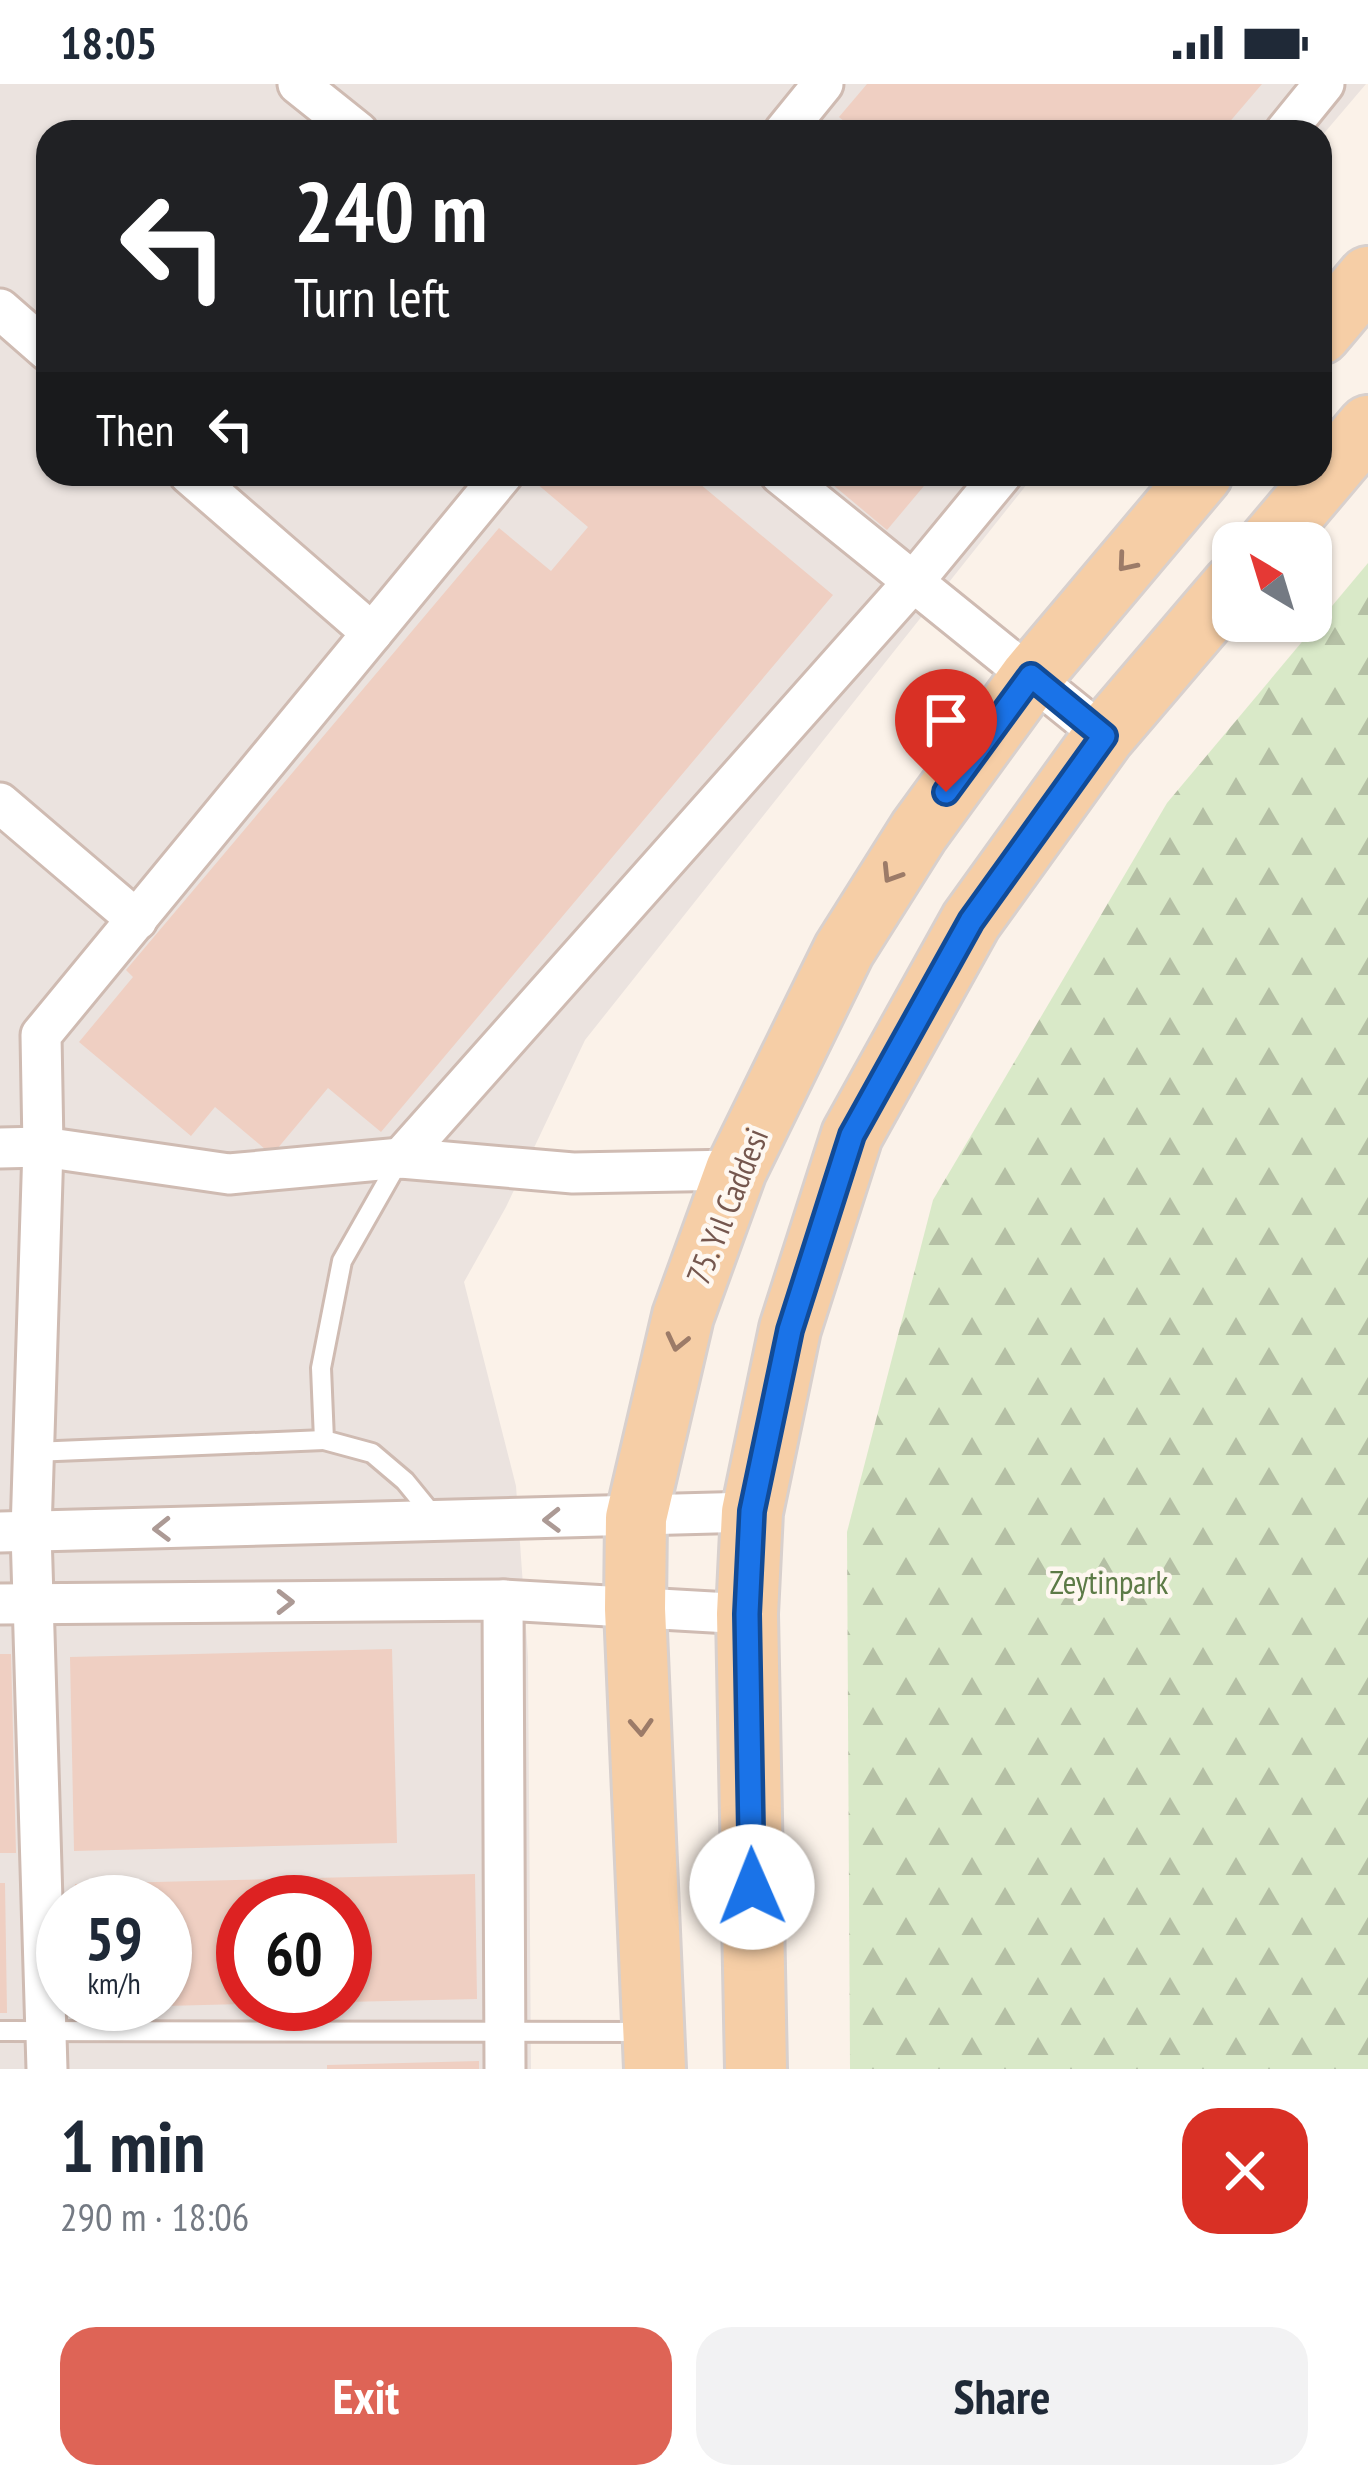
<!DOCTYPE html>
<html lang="en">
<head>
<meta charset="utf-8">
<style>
	body { margin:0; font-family:"PT Sans Narrow",sans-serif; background:#f2f2f3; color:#1f2937; height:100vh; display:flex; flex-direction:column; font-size:45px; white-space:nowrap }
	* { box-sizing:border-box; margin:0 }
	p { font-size:39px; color:#747a83 }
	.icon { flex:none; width:66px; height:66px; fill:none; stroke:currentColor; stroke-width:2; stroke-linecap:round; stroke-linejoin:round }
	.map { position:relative; height:1985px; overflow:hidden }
	.panel { display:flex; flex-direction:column; background:#fff; flex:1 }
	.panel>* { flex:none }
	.guide { position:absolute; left:36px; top:36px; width:1296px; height:366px; border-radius:36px; box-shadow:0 3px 9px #0004; background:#202124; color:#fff; overflow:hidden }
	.needle { width:78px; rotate:322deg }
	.buttons { position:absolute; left:1212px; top:438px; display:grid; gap:24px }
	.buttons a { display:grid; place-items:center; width:120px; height:120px; border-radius:24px; background:#fff; box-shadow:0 3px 9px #0004; font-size:60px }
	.speed { position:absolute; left:36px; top:1791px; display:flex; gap:24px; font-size:60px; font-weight:700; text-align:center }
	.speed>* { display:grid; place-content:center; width:156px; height:156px; border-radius:50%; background:#fff; box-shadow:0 3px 9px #0004; line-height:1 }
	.speed small { font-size:30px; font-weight:400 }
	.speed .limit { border:18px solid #d22; background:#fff; color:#111 }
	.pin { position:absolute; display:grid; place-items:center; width:102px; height:102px; color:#fff; margin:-123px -51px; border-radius:50% 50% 50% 0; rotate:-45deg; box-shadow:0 0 12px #0007 }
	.pin .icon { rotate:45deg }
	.me { position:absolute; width:132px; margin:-66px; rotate:359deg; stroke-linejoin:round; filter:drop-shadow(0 0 9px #0008) }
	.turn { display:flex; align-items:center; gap:42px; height:252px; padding:0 60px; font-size:54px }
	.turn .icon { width:156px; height:156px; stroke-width:2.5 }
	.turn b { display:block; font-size:84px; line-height:102px }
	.then { display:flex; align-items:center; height:114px; padding:0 60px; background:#0003; gap:24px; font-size:45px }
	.round { display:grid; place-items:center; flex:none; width:126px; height:126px; border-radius:36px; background:#f2f2f3 }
	.head { display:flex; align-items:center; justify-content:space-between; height:204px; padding:0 60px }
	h1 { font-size:72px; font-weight:700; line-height:90px }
	.action { display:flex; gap:24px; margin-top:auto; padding:24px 60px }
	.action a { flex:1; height:138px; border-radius:36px; background:#de6456; color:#fff; font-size:48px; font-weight:700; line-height:138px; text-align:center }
	.action a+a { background:#f2f2f3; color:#1f2937 }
	.status { display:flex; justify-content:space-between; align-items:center; height:84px; padding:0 60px; background:#fff; direction:ltr }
	.status svg { height:33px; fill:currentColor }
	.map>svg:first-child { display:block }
</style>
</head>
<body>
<div class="status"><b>18:05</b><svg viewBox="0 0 49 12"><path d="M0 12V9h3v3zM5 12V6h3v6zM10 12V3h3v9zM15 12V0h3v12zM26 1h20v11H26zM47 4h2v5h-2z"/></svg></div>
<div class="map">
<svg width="1368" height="1985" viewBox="0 0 1368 1985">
	<defs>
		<pattern id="forest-firs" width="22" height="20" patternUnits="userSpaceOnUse" patternTransform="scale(3)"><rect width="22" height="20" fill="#d9e9c8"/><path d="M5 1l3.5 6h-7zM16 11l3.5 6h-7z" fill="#b5c0a5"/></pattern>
	</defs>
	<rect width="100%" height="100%" fill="#fbf2e9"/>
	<path fill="#ebe3df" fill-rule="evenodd" d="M0 0H1366L1320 54V48H48V390H1035L585 956 506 1123 464 1198 516 1402 528 1573 531 1985H0ZM63 1818H165V1920H63ZM243 1818H345V1920H243Z"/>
	<polygon fill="url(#forest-firs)" points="1368,479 1368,1985 850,1985 847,1448 933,1116 1167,719"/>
	<g fill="#efcfc2">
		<polygon points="867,0 1262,0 1221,48 857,48 839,33"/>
		<polygon points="544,390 688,390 833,511 381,1048 328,1004 272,1071 215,1023 191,1052 79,958 133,893 126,886 499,444 551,487 588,443 536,399"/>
		<polygon points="820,390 934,390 887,446"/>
		<polygon points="392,1565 397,1759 74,1767 70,1573"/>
		<polygon points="0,1570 11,1570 16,1769 0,1769"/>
		<polygon points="475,1790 477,1915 345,1918 345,1818 243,1818 243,1920 165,1922 165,1818 75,1818 75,1800"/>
		<polygon points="0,1799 5,1799 7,1929 0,1929"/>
		<polygon points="479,1977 479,1985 327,1985 327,1981"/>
	</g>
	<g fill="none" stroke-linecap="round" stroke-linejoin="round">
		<defs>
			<g id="service">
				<polyline points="400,1075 342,1177 321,1284 324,1356 372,1369 405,1397 436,1435"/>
				<polyline points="33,1368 324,1356"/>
				<polyline points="0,1947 644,1948"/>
			</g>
			<g id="minor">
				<polyline points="298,0 358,48"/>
				<polyline points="784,48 823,0"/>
				<polyline points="1285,48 1324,0"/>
				<polyline points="0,225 48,267"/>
				<polyline points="189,390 372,549"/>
				<polyline points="780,390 1104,652"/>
				<polyline points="0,719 137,836"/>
				<polyline points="0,1064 43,1063 229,1090 401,1074 573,1089 736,1086"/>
				<polyline points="401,1074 913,498 1002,390"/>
				<polyline points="0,1448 752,1428"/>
				<polyline points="503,1516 505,1985"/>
				<polyline points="0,1520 503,1516 747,1530"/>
				<polyline points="47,1985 31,1448 43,1063 41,951 503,390"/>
			</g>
			<g id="primary">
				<polyline points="1320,250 1368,193"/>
				<polyline points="1269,459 1368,342"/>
				<polyline points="655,1985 635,1525 636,1434 683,1232 736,1086 844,866 919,747 1031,593 1202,390"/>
				<polyline points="756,1985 747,1530 752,1428 790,1245 852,1051 971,837 1104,652 1233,501"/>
			</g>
		</defs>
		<use href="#service" stroke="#cfbbb2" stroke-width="24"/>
		<use href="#minor" stroke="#cfbbb2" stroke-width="45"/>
		<use href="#primary" stroke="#d8d0cd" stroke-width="66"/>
		<use href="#service" stroke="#fff" stroke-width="18"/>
		<use href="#minor" stroke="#fff" stroke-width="39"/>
		<use href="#primary" stroke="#f6cea6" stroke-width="60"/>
	</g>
	<defs><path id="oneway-chevron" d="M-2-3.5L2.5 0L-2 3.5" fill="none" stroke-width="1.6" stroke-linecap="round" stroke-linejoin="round" transform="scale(3)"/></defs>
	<g stroke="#9c7b68">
		<use href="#oneway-chevron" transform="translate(1126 479) rotate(130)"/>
		<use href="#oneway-chevron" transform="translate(891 790) rotate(122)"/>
		<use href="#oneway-chevron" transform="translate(677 1258) rotate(103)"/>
		<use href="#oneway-chevron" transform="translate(641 1643) rotate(87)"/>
	</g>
	<g stroke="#ac9a95">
		<use href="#oneway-chevron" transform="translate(552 1436) rotate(179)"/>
		<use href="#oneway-chevron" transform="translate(162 1445) rotate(179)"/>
		<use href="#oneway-chevron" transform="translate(285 1518)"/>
	</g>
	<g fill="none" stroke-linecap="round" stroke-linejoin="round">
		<defs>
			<polyline id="route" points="752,1803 747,1530 752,1427 790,1246 852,1051 971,837 1104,652 1031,592 946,708"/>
		</defs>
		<use href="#route" stroke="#114b97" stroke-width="30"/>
		<use href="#route" stroke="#1a73e8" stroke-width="21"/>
	</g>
	<g text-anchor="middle" stroke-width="9" stroke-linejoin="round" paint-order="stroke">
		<g font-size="33" fill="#75574e" stroke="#fef7f0">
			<text transform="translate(727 1122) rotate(-68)" y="12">75. Yıl Caddesi</text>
		</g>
		<g font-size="33" fill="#5c7a46" stroke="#fef7f0">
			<text x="1109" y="1510">Zeytinpark</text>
		</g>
	</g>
</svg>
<div class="buttons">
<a><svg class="needle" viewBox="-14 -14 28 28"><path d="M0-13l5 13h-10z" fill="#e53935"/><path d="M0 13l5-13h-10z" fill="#747a83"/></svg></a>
</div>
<div class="speed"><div>59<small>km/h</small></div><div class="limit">60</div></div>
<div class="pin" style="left:946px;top:708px;background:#d93025"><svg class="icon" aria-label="arrive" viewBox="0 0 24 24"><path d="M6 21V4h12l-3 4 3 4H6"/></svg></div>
<svg class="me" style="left:752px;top:1803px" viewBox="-20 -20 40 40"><circle r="19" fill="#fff"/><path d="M0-13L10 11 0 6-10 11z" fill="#1a73e8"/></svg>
<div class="guide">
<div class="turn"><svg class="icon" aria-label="left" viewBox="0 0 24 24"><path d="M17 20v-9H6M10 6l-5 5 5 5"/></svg><div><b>240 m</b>Turn left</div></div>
<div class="then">Then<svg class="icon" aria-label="left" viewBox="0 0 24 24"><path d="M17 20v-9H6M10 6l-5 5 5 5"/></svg></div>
</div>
</div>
<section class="panel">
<div class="head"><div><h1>1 min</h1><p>290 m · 18:06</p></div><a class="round" style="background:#d93025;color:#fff"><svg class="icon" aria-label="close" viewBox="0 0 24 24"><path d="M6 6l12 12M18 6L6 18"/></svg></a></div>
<div class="action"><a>Exit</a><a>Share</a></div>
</section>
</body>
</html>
